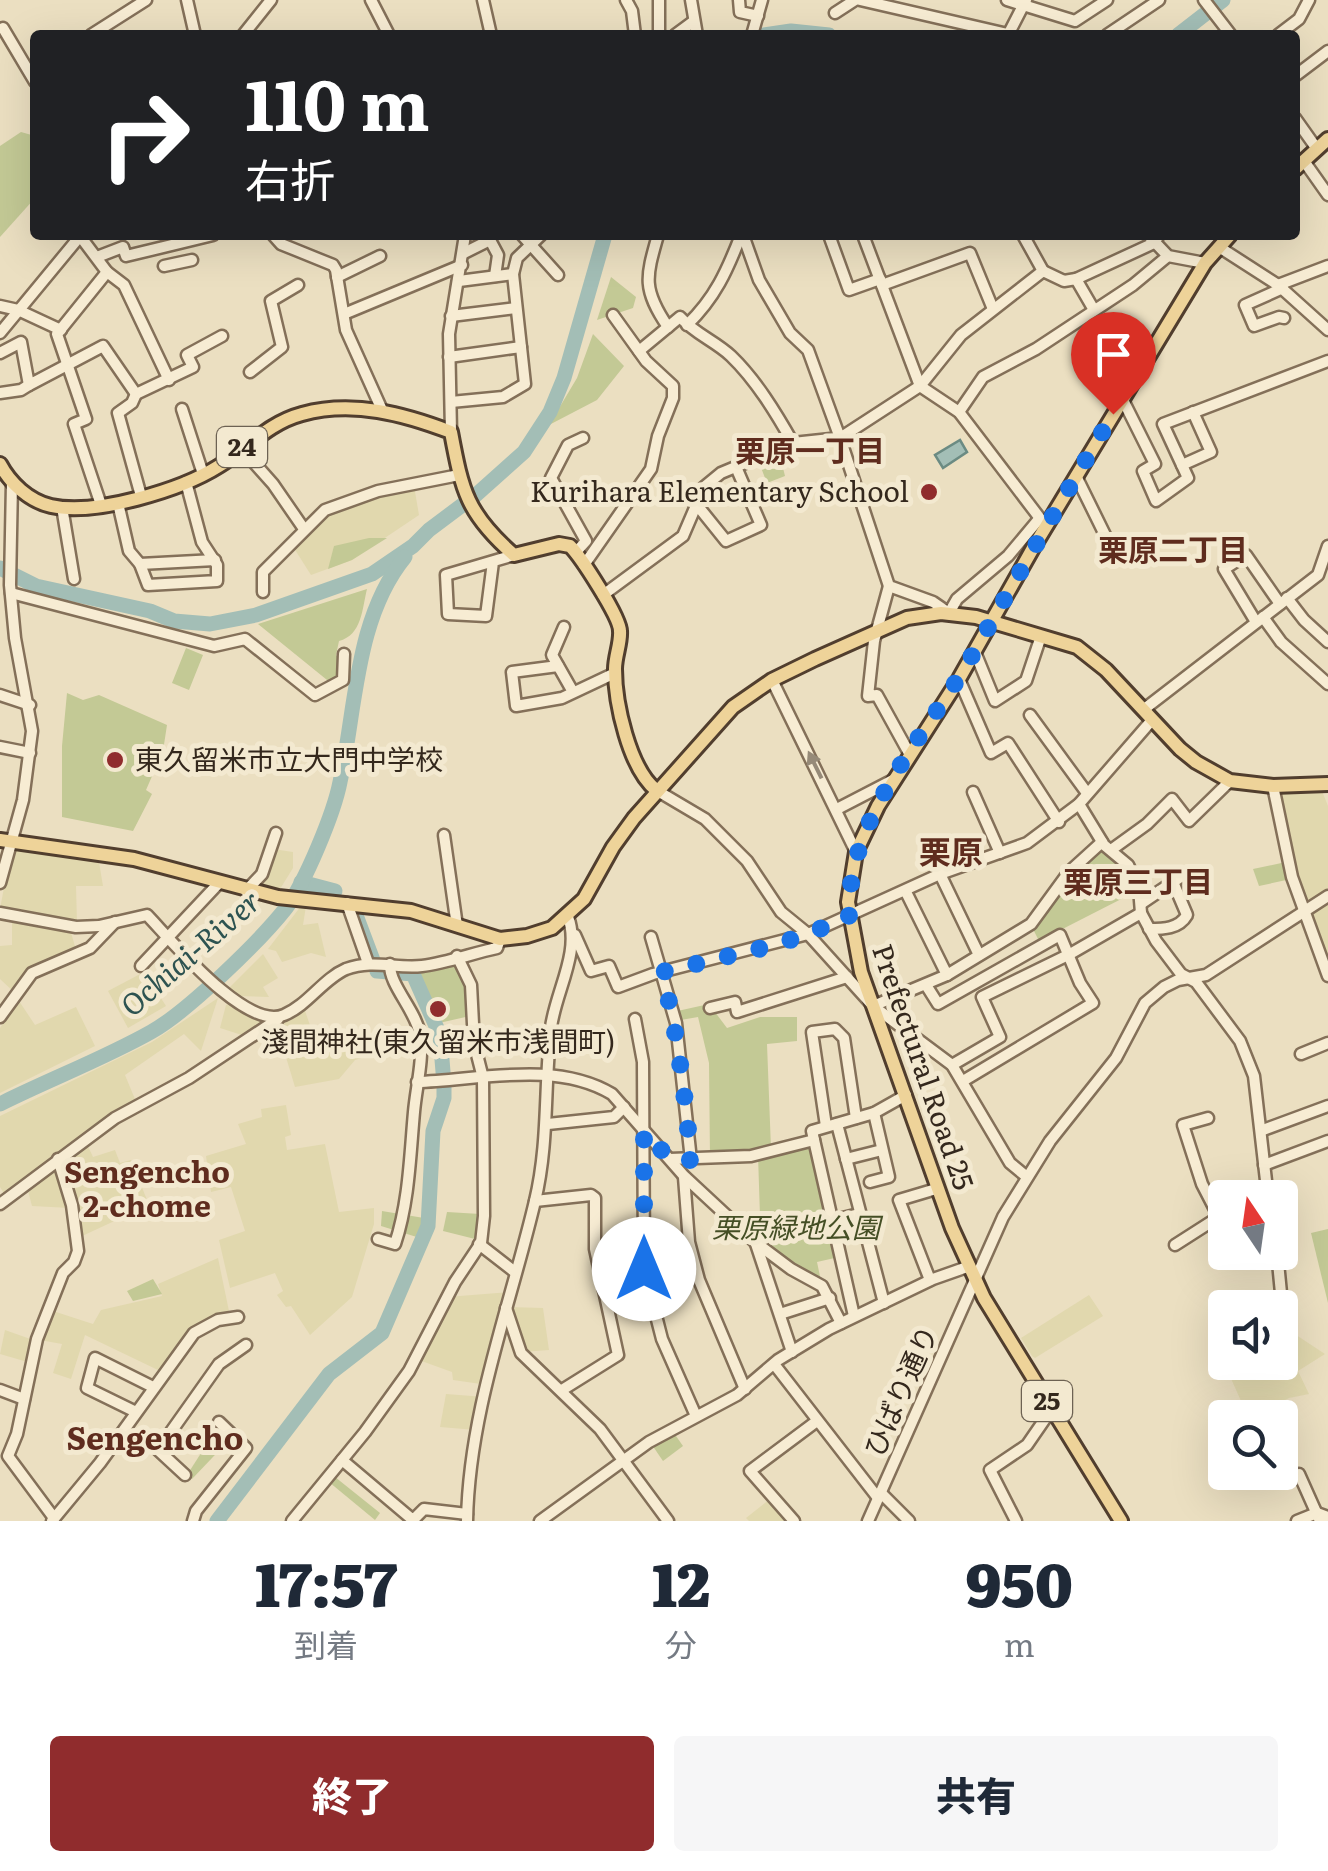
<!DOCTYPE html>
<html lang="ja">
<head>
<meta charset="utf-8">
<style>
	body { margin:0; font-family:Literata,"Noto Sans JP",serif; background:#f6f6f7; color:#1f2937; height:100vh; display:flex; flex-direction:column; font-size:38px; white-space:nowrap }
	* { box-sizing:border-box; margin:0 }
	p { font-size:32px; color:#747a83 }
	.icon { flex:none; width:55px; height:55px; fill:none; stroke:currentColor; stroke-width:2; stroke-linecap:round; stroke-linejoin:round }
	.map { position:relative; height:1521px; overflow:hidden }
	.panel { display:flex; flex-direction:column; background:#fff; flex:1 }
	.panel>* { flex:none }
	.guide { position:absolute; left:30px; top:30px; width:1270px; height:210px; border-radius:10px; box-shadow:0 10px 40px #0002; background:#202124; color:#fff; overflow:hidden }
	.needle { width:65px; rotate:347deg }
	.tools { position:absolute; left:1208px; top:1180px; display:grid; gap:20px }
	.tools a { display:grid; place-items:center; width:90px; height:90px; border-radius:10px; background:#fff; box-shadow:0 10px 40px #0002; font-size:50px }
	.pin { position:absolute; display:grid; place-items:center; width:85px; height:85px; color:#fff; margin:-102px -42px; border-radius:50% 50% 50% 0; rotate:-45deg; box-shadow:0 0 10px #0007 }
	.pin .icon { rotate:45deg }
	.me { position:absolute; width:110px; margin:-55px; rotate:0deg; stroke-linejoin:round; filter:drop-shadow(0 0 8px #0008) }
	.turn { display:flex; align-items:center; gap:35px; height:210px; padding:0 50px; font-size:45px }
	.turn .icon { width:130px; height:130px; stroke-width:2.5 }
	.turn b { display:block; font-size:70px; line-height:85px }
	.eta { display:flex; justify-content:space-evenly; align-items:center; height:170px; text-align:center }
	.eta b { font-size:60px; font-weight:800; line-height:70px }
	.action { display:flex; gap:20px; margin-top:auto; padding:20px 50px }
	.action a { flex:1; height:115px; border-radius:10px; background:#902c2d; color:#fff; font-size:40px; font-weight:800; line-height:115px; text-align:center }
	.action a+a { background:#f6f6f7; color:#1f2937 }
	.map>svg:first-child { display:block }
</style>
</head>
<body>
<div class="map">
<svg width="1328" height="1521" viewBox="0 0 1328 1521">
	<rect width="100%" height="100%" fill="#ebdfc1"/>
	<g fill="#e1d8ae">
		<polygon points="414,486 419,515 352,560 311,575 292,545 326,511 378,493"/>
		<polygon points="1320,786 1328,806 1328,895 1304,911 1275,788"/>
		<polygon points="273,849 293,852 293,868 280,889 256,885"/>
		<polygon points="11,850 99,862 103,886 76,886 77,923 0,909"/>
		<polygon points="1328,898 1328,971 1305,914"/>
		<polygon points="301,906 306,906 303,925 318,923 326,957 311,953 282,962 276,951 268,949"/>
		<polygon points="12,918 70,929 76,950 52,962 14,992 0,979 0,946 12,945"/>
		<polygon points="263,954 278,978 263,987 269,997 235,996 228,989"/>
		<polygon points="144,972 166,1006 128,1028 108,991"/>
		<polygon points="218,998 201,1051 184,1034 125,1075 137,1104 7,1198 0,1187 0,1116 152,1042"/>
		<polygon points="19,1001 35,1025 76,1007 95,1046 0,1093 0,1028"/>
		<polygon points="232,1003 247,1016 267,1021 248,1037 220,1028 226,1005"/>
		<polygon points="303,1005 313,1034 332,1031 367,1043 371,1055 355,1060 339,1079 295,1087 276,1024"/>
		<polygon points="286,1105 291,1135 285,1137 287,1150 325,1144 339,1212 374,1208 374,1224 352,1297 310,1335 291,1306 286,1307 277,1295 283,1291 275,1273 230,1288 219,1240 245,1231 231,1187 211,1192 206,1156 246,1144 238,1124 262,1117 261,1109"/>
		<polygon points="86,1142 93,1157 115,1150 120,1163 131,1160 149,1205 80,1237 63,1164"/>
		<polygon points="55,1166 70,1208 32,1206 27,1187"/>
		<polygon points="218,1258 230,1316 193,1330 160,1371 85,1335 71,1379 53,1373 62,1344 40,1340 53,1311 93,1324 101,1310 162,1296 158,1284"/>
		<polygon points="510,1292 506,1307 543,1308 549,1350 522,1352 506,1309 488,1385 453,1380 452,1372 416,1359 447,1297"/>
		<polygon points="1089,1295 1103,1316 1035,1358 1032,1356 1021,1338"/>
		<polygon points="1281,1325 1325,1354 1298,1371 1309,1394 1289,1398 1260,1413 1256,1406 1245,1410 1221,1356 1225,1354 1225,1362 1280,1362"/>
		<polygon points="5,1330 36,1341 31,1363 0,1354"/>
		<polygon points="446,1394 485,1397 476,1430 440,1427"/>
		<polygon points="770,1499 789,1521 749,1521 746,1518"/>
	</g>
	<g fill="#c3c995">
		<polygon points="21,132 35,136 35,198 0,237 0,146"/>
		<polygon points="611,277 636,297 633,308 597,320"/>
		<polygon points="593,334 624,366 597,400 549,425 577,378"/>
		<polygon points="771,455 783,468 785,476 767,483 758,460"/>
		<polygon points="369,538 387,538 352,560 328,569 334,546"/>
		<path d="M367 589C362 609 362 635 339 641L336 655 342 663 340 679 332 684 258 624Z"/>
		<polygon points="186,648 203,655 189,690 172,683"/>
		<polygon points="67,693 83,700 99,695 167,725 163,751 146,790 152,794 133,831 62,817 62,746"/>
		<polygon points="1102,843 1125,866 1135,892 1039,941 1032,927 1070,873"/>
		<polygon points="1286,862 1291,879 1259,886 1253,869"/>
		<polygon points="458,963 466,987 470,1016 439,1023 413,969"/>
		<polygon points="709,1004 727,1028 760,1017 797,1017 797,1041 767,1044 771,1149 814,1140 839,1257 817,1262 822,1286 761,1247 758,1155 710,1158 709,1063 698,1017 675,1021 673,1012"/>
		<polygon points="382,1211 424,1218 420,1238 381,1226"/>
		<polygon points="447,1212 480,1214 479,1240 443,1231"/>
		<polygon points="1328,1229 1328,1303 1311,1233"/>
		<polygon points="153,1279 162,1294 133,1301 127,1291"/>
		<polygon points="219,1425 232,1437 192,1479 187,1475"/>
		<polygon points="671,1429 683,1446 663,1461 650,1442"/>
		<polygon points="335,1477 380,1513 375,1520 329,1482"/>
	</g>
	<polygon fill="#a3beb6" stroke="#6b8b83" stroke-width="2.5" points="960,440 967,452 943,468 935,455"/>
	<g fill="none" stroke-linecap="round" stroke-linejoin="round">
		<g stroke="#a3beb6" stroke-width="15">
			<polyline points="764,35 791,31 829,35"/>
			<polyline points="1178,35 1223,0"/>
			<polyline points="0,568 36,586 150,611 174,621 210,624 256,615 372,574 413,546 429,530 477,494 524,452 550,412 564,378 605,235"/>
			<polyline points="301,882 335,891"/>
			<path d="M0 1104C50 1079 103 1059 151 1032 187 1012 260 941 286 908 305 883 334 813 340 782 356 709 355 618 405 557"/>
			<polyline points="217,1521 329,1374 382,1333 428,1226 433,1131 444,1098 444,1084 440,1035 413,974 377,971 357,918"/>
		</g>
		<defs>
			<g id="minor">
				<polyline points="187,0 195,35"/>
				<polyline points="371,0 389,35"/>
				<polyline points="483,0 491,35"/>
				<polyline points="626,0 632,11 635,35"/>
				<polyline points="659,0 659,35"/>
				<polyline points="691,0 697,35"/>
				<polyline points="739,0 740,12 758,16"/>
				<polyline points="860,0 1012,35"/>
				<polyline points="1007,0 1075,21 1107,0"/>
				<polyline points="1204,0 1231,35"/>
				<polyline points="835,13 855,0"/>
				<polyline points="3,28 35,82"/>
				<polyline points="91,35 146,0"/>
				<polyline points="243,35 271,0"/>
				<polyline points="675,35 694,21"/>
				<polyline points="752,35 762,0"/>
				<polyline points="1008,35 1026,0"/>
				<polyline points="1107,35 1159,0"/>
				<polyline points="1278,35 1299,19 1309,0"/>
				<polyline points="1295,76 1328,51"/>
				<polyline points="1295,118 1317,149"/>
				<polyline points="1304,161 1328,195"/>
				<polyline points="273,235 281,244 333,265 336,270 346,330 382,410"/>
				<polyline points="522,235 558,275"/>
				<path d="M658 235C646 277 642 289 668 327L680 317C695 334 715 341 731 356 756 380 776 413 793 443"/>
				<polyline points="743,235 759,280 790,333 808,350 840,438 920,386 961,335 1043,271 1064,281 1076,279 1094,310"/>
				<polyline points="829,235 849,290 880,279"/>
				<polyline points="863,235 920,386 959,412 1042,521"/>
				<polyline points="1023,235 1043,271"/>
				<polyline points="1148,235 1168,256 1205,263"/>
				<polyline points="80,236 107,272 57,334 86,419 74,424 101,505"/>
				<polyline points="1219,247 1278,285 1328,330"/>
				<polyline points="464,253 490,240 498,255 495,276"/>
				<polyline points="97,257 123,247 126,256 213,235"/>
				<polyline points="164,266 192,260"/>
				<polyline points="107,272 124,285 169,380"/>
				<polyline points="337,277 380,256"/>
				<polyline points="1076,279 1154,243 1159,235"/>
				<polyline points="459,281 513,274"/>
				<polyline points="882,285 970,253 993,309"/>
				<polyline points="1278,285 1328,266"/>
				<polyline points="1283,288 1245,305 1254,326 1279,317 1284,318"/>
				<polyline points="0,306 18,310 61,330"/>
				<polyline points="344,314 462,265"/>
				<polyline points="451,316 516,308"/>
				<path d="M687 325C715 298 727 271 741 235"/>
				<polyline points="0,333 81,235"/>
				<polyline points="639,351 668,327"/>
				<polyline points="0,353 21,342 29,385 103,346 136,394 193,367 187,355 222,336"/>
				<polyline points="449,357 521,347"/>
				<polyline points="250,372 282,347 271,301 298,285"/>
				<polyline points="0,393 21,390 29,385"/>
				<polyline points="136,394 132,403 118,413 141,496"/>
				<polyline points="1122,398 1155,464 1143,471 1156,501 1188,478 1163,424 1328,361"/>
				<polyline points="451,402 503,397 525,384 513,274 517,258 541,235"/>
				<polyline points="182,409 203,474"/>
				<polyline points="959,412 983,377 1036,349 1133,285 1168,256"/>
				<polyline points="451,432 449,334 465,235"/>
				<polyline points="241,448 273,484 304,529"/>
				<polyline points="1182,465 1211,452 1193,412"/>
				<polyline points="1076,476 1107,539"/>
				<polyline points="118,503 129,551 140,564 148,585 217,581 217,565 202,542 186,482"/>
				<polyline points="697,505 726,541 761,525 736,467"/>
				<polyline points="62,507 74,579"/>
				<polyline points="576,552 586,541 551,478 568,445 583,438"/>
				<polyline points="493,562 486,616 448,614 446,575 514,555"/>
				<polyline points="140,564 215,560"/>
				<polyline points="584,565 651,469 658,436 673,398 673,386 646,361 613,315"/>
				<polyline points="889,586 874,641 868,696 877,695 909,753"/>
				<polyline points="263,592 263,572 325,510 378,491 459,475"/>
				<polyline points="11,593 214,646 245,639 315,695 343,680 344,654"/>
				<polyline points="603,595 683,536 704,487 721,473 793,443 840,438 889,586 933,602 949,613 957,599 1008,556 1039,519"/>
				<polyline points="1287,598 1304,620 1328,642"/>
				<polyline points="1263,617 1281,642 1328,684"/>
				<polyline points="1256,622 1224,569 1246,555 1280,604"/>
				<polyline points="564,627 552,655 573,692"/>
				<polyline points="975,652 995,701 1026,681 1041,636"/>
				<polyline points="558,666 512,672 516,706 562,698 615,673"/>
				<polyline points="959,679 991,753 1008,743 1059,822"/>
				<polyline points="772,680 856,852"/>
				<polyline points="0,695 30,705"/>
				<polyline points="1143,710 1318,575 1328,546"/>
				<polyline points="1030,715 1087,793"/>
				<polyline points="0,747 30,753"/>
				<polyline points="1273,786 1292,877 1328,976"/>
				<polyline points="656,790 705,819 747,861 781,912 808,934 873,1006 952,1065 1010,1163 1027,1177"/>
				<polyline points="973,792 1000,853"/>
				<polyline points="1079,804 1104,845 1128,865 1139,888 1141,913 1156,941 1181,974 1196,982 1240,1041 1254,1076 1268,1198"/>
				<polyline points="837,809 893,780"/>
				<polyline points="444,835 457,926"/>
				<polyline points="1111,850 1147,824 1172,799 1189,821 1230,781"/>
				<polyline points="940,874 979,955"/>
				<polyline points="0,883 23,800 32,731 15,638 10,585 12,483"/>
				<polyline points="246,891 262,874 276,833"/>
				<polyline points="906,892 947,975"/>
				<polyline points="347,903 368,963"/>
				<polyline points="1142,903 1182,876"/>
				<path d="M0 913 76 927 99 926 147 915C172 941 246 1031 284 1015 308 1005 323 979 346 969 373 959 396 969 422 966 447 963 473 953 497 948L500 939"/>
				<path d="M1149 929C1163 929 1179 929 1187 915L1173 882"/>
				<polyline points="575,935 591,971 609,966 618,987 653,974 808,934 940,874 1027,843 1079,804 1152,720"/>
				<polyline points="651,937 676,1023 691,1160"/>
				<polyline points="141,966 218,884"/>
				<polyline points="926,985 938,1004 1060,935 1080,983 1093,1003 963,1081"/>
				<polyline points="873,1006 947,975 1031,924 1069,872 1102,842"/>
				<polyline points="710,1008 735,1002 737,1012 847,977"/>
				<polyline points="0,1017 32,973 90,948 115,922"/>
				<polyline points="635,1019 643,1062 644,1269 662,1339 696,1416"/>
				<polyline points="1301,1054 1328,1043"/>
				<polyline points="952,1065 1000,1037 982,997 1070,954 1141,913"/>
				<path d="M417 1082C479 1080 556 1060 612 1094L684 1176 755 1242 791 1269 822 1286 841 1323"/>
				<polyline points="1208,1118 1183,1125 1202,1184 1218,1215"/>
				<polyline points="548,1124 614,1117 624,1107"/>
				<polyline points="837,1124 884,1303"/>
				<polyline points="826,1126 812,1032 835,1029 844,1038 856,1118"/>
				<polyline points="1263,1130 1328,1106"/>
				<polyline points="670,1159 751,1156 814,1140"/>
				<polyline points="846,1159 882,1150"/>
				<polyline points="1264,1165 1328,1141"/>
				<polyline points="684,1177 689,1242 699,1280 745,1389"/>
				<polyline points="870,1182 889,1177 874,1113"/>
				<polyline points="535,1201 591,1195 595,1198 595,1249 618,1355 562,1390"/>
				<polyline points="0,1204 115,1118 189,1078 278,1019"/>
				<polyline points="830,1221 859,1214"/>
				<path d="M378 1239 395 1244C409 1202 410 1156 414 1112 416 1088 424 1058 420 1034 415 1009 389 985 390 964"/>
				<polyline points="479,1244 515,1272"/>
				<polyline points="756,1244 792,1352"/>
				<polyline points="1175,1245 1225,1213"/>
				<polyline points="1277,1252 1284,1324"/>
				<polyline points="930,1280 899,1200 936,1189"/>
				<polyline points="506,1308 521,1353 600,1429 668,1521"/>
				<polyline points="780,1314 830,1298"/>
				<polyline points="854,1316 812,1131 874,1113 906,1095"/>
				<polyline points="774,1364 878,1498"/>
				<polyline points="0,1390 24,1399"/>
				<polyline points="136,1412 87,1388 95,1358 153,1387"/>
				<polyline points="342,1460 413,1520 424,1509 467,1514"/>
				<polyline points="1299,1474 1320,1521"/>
				<polyline points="185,1475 158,1450 219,1364 246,1345"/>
				<polyline points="881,1493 909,1521"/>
				<polyline points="54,1518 8,1456 17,1434 37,1339 63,1273 74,1262 78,1251 72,1205 58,1159"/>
				<polyline points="52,1521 100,1463 194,1333 218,1320 238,1317"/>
				<polyline points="193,1521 196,1511 246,1448 219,1422"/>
				<polyline points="292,1521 365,1432 409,1371 455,1282 481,1243 484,1216 483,1078 474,1043 471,985 457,956"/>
				<path d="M467 1521C469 1411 510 1307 535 1201 549 1143 544 1086 551 1027 556 991 581 951 568 917"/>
				<polyline points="540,1521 649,1442 737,1395 778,1360 829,1329 933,1279 970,1266"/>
				<polyline points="794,1521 750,1471 817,1421"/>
				<polyline points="868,1521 1003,1217 1050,1141 1116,1058 1145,1003 1164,987 1178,980 1206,975 1328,896"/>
				<polyline points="1016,1521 990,1470 1027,1445 1047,1416"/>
				<polyline points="1297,1521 1317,1513 1328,1517"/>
			</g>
			<g id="major">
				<polyline points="1295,169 1328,139"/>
				<path d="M0 464C10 483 29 501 51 506 95 516 181 490 219 466 248 448 268 423 302 414 353 400 404 414 451 432 462 491 467 514 514 555L559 544 570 546C581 557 620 617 620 631 621 643 615 656 615 669 615 703 629 768 656 790"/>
				<polyline points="0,840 134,859 278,897 411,911 500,939 527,936 552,928 584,899 613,847 634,818 733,707 772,680 815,659 907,618 941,613 976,617 1077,647 1106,670 1180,749 1196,762 1230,781 1273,786 1328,784"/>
				<polyline points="1121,1521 984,1298 952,1228 861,972 848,902 856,852 878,806 959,679 1033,548 1205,263 1230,235"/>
			</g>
		</defs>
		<use href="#minor" stroke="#847059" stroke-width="15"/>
		<use href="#major" stroke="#513e2e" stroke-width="18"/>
		<use href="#minor" stroke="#f7ecd3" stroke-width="10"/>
		<use href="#major" stroke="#eed399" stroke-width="12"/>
	</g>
	<defs><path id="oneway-solid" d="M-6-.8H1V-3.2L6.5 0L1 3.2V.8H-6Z" transform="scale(2.5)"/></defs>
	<use fill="#968a78" href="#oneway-solid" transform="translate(815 765) rotate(-116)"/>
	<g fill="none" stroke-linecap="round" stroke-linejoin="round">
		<path stroke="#1a73e8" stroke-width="18" stroke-dasharray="0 32.4" d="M644 1269V1132L670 1159 691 1160C685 1095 678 1034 662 972L779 944 849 918C846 815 927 736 974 652 1020 572 1066 493 1113 414"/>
	</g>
	<g fill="#902c2d" stroke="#f3e9d0" stroke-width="4">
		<circle cx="929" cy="492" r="10"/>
		<circle cx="115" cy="760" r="10"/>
		<circle cx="438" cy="1009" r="10"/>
	</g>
	<g text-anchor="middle" stroke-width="10" stroke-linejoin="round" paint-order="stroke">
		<g fill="#f3e9d0" stroke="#6d6253" stroke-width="2.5">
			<rect x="217" y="427" width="50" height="40" rx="8"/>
			<rect x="1022" y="1381" width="50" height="40" rx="8"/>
		</g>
		<g font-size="25" font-weight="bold" fill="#34281d">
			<text x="242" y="456">24</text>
			<text x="1047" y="1410">25</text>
		</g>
		<g font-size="28" fill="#34281d" stroke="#f3e9d0" text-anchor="end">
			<text x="909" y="502">Kurihara Elementary School</text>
			<text x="135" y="770" text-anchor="start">東久留米市立大門中学校</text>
			<text x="438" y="1052" text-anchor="middle">淺間神社(東久留米市浅間町)</text>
		</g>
		<g font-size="28" fill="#34281d" stroke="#f3e9d0">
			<text transform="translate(923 1067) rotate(71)" y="10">Prefectural Road 25</text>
			<text transform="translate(901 1391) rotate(-66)" y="10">ひばり通り</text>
		</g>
		<g font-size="28" font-style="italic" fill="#454f25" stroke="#f3e9d0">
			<text x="796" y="1238">栗原緑地公園</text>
		</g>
		<g font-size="30" font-weight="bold" fill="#5f2c1e" stroke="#f3e9d0">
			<text x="810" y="462">栗原一丁目</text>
			<text x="1173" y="561">栗原二丁目</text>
			<text x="1138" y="893">栗原三丁目</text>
			<text x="147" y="1183">Sengencho<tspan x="147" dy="34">2-chome</tspan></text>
		</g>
		<g font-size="30" font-style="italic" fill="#2d5351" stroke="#f3e9d0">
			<text transform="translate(191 954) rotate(-41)" y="10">Ochiai-River</text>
		</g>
		<g font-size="32" font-weight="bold" fill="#5f2c1e" stroke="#f3e9d0">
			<text x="951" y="864">栗原</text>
			<text x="155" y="1450">Sengencho</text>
		</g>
	</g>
</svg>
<div class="tools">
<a><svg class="needle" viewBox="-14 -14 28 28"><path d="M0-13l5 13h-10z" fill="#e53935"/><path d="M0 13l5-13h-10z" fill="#747a83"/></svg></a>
<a><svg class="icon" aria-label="sound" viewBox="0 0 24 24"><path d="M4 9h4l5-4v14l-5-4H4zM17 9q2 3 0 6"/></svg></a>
<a><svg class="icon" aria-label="search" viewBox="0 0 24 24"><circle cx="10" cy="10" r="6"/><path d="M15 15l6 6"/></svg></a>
</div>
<div class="pin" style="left:1113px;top:414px;background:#d93025"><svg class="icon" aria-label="arrive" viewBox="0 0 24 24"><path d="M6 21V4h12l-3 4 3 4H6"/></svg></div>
<svg class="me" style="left:644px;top:1269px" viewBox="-20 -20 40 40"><circle r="19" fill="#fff"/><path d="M0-13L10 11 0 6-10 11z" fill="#1a73e8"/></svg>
<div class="guide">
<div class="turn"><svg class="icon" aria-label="right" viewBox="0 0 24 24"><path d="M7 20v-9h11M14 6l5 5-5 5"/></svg><div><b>110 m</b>右折</div></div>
</div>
</div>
<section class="panel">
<div class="eta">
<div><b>17:57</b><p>到着</p></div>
<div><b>12</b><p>分</p></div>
<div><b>950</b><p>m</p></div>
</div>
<div class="action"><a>終了</a><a>共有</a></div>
</section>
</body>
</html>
